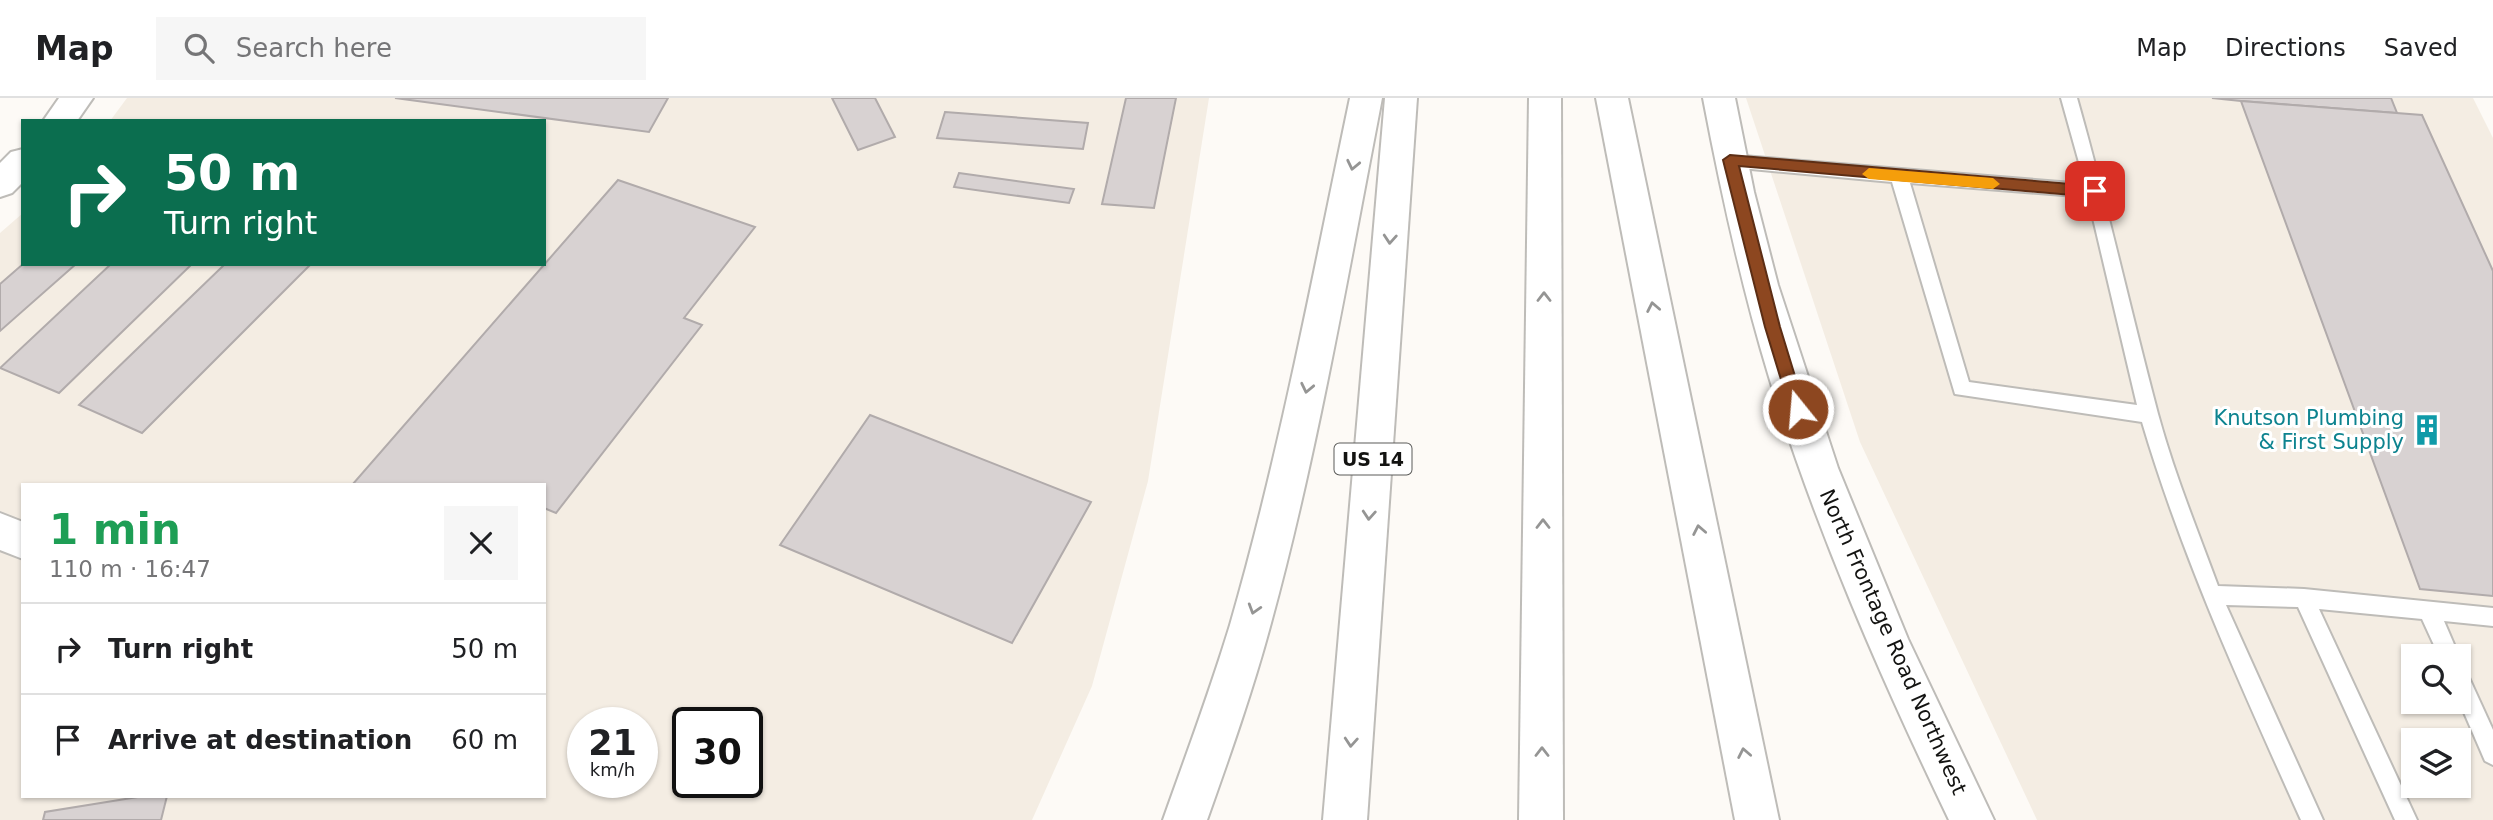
<!DOCTYPE html>
<html lang="en">
<head>
<meta charset="utf-8">
<style>
	body { margin:0; font-family:"DejaVu Sans",sans-serif; background:#f6f6f6; color:#202124; height:100vh; display:flex; flex-direction:column; font-size:26px; white-space:nowrap }
	* { box-sizing:border-box; margin:0 }
	p { font-size:23px; color:#757577 }
	.icon { flex:none; width:38px; height:38px; fill:none; stroke:currentColor; stroke-width:2; stroke-linecap:round; stroke-linejoin:round }
	.map { position:relative; flex:1; overflow:hidden }
	.panel { position:absolute; left:21px; top:385px; width:525px; height:315px; display:flex; flex-direction:column; background:#fff; border-radius:0px; box-shadow:0 2px 5px #0004 }
	.panel>* { flex:none }
	.top-card { position:absolute; left:21px; top:21px; width:525px; height:147px; border-radius:0px; box-shadow:0 2px 5px #0004; background:#0b6e4f; color:#fff; overflow:hidden }
	.fabs { position:absolute; left:2401px; top:546px; display:grid; gap:14px }
	.fabs a { display:grid; place-items:center; width:70px; height:70px; border-radius:0px; background:#fff; box-shadow:0 2px 5px #0004; font-size:35px }
	.speed { position:absolute; left:567px; top:609px; display:flex; gap:14px; font-size:35px; font-weight:700; text-align:center }
	.speed>* { display:grid; place-content:center; width:91px; height:91px; border-radius:50%; background:#fff; box-shadow:0 2px 5px #0004; line-height:1 }
	.speed small { font-size:18px; font-weight:400 }
	.speed .limit { border:4px solid #111; border-radius:10px; background:#fff; color:#111 }
	.pin { position:absolute; display:grid; place-items:center; width:60px; height:60px; color:#fff; margin:-30px; border-radius:14px; box-shadow:0 4px 10px #0006 }
	.me { position:absolute; width:77px; margin:-38px; rotate:343deg; stroke-linejoin:round; filter:drop-shadow(0 0 5px #0008) }
	.turn { display:flex; align-items:center; gap:24px; height:147px; padding:0 28px; font-size:32px }
	.turn .icon { width:91px; height:91px; stroke-width:2.5 }
	.turn b { display:block; font-size:49px; line-height:60px }
	.round { display:grid; place-items:center; flex:none; width:74px; height:74px; border-radius:0px; background:#f6f6f6 }
	.summary { display:flex; align-items:center; justify-content:space-between; height:119px; padding:0 28px }
	h1 { font-size:42px; font-weight:700; line-height:52px; color:#1e9e55 }
	ul { padding:0; list-style:none }
	li { display:flex; align-items:center; gap:21px; height:91px; padding:0 28px; border-top:2px solid #e0e0e0 }
	li div { flex:1 }
	li b { display:block; font-size:26px }
	li em { font-style:normal }
	header { display:flex; align-items:center; gap:42px; box-sizing:border-box; height:98px; padding:0 35px; background:#fff; border-bottom:2px solid #e0e0e0 }
	header strong { font-size:33px }
	nav { display:flex; gap:38px; margin-inline-start:auto; font-size:24px }
	.search { width:490px; height:63px; background:#f6f6f6; display:flex; align-items:center; gap:18px; box-sizing:border-box; padding:0 24px; border-radius:0px; color:#757577; font-size:26px }
	.map>svg:first-child { display:block }
</style>
</head>
<body>
<header>
<strong>Map</strong>
<div class="search"><svg class="icon" aria-label="search" viewBox="0 0 24 24"><circle cx="10" cy="10" r="6"/><path d="M15 15l6 6"/></svg>Search here</div>
<nav><a>Map</a><a>Directions</a><a>Saved</a></nav>
</header>
<div class="map">
<svg width="2493" height="722" viewBox="0 0 2493 722">
	<rect width="100%" height="100%" fill="#fdfaf6"/>
	<g fill="#f4ede3" fill-rule="evenodd">
		<path d="M127 0H1209L1148 383 1092 588 1032 722H0V135L23 115V166H544V23H110ZM23 387H544V698H23ZM583 625H642V684H583ZM688 625H747V684H688Z"/>
		<path d="M1746 0H2473L2493 40V722H2037L1860 344ZM2413 558H2459V604H2413ZM2413 642H2459V688H2413Z"/>
	</g>
	<g fill="#d8d2d2" stroke="#b1abab" stroke-width="2">
		<polygon points="395,0 668,0 649,34"/>
		<polygon points="832,0 875,0 895,39 858,52"/>
		<polygon points="1126,0 1176,0 1154,110 1102,106"/>
		<polygon points="2212,0 2391,0 2397,15 2241,3"/>
		<polygon points="2241,3 2422,17 2493,173 2493,498 2420,491"/>
		<polygon points="945,14 1088,25 1083,51 937,40"/>
		<polygon points="959,75 1074,91 1069,105 954,89"/>
		<polygon points="618,82 755,129 684,220 702,227 556,415 544,410 544,387 352,387"/>
		<polygon points="23,166 76,166 0,233 0,186"/>
		<polygon points="111,166 192,166 59,295 0,270"/>
		<polygon points="225,166 311,166 142,335 79,307"/>
		<polygon points="870,317 1091,404 1012,545 780,447"/>
		<polygon points="144,698 167,698 161,722 43,722 45,714"/>
	</g>
	<g fill="none" stroke-linecap="round" stroke-linejoin="round">
		<defs>
			<g id="lane">
				<path d="M2061 0H2077C2107 105 2130 211 2158 316 2174 375 2197 431 2218 488L2304 491 2493 510V528L2444 523 2459 558V560L2439 558 2422 521 2319 511 2417 722H2395L2298 509 2226 507 2323 722H2301C2242 591 2183 462 2142 324L1955 296 1892 84 1730 69 1722 63 1730 57 2085 86ZM1910 85 2088 99 2137 307 1969 284Z"/>
				<polygon points="2459,570 2466,573 2493,632 2493,667 2485,663 2459,603"/>
			</g>
			<g id="street">
				<polygon points="59,0 93,0 77,23 43,23"/>
				<path d="M1703 0H1735L1754 94 1778 187 1838 370 1908 541 1994 722H1949C1880 578 1816 432 1769 279 1741 187 1721 94 1703 0Z"/>
				<polygon points="23,51 23,84 12,95 0,99 0,65 11,54"/>
				<polygon points="0,415 23,424 23,461 0,452"/>
			</g>
			<g id="highway">
				<path d="M1350 0H1382C1348 175 1318 353 1271 525 1253 592 1230 657 1207 722H1163C1186 657 1210 593 1230 527 1280 354 1313 176 1350 0Z"/>
				<polygon points="1385,0 1417,0 1367,722 1323,722"/>
				<polygon points="1529,0 1561,0 1563,722 1519,722"/>
				<polygon points="1596,0 1628,0 1779,722 1735,722"/>
			</g>
		</defs>
		<use href="#lane" stroke="#bebcb8" stroke-width="4"/>
		<use href="#street" stroke="#bebcb8" stroke-width="4"/>
		<use href="#highway" stroke="#bebcb8" stroke-width="4"/>
		<use href="#lane" fill="#fff" fill-rule="evenodd"/>
		<use href="#street" fill="#fff" fill-rule="evenodd"/>
		<use href="#highway" fill="#fff" fill-rule="evenodd"/>
	</g>
	<defs><path id="oneway-chevron" d="M-2-3.5L2.5 0L-2 3.5" fill="none" stroke-width="1.6" stroke-linecap="round" stroke-linejoin="round" transform="scale(1.75)"/></defs>
	<g stroke="#959594">
		<use href="#oneway-chevron" transform="translate(1353 67) rotate(102)"/>
		<use href="#oneway-chevron" transform="translate(1390 141) rotate(94)"/>
		<use href="#oneway-chevron" transform="translate(1544 199) rotate(-90)"/>
		<use href="#oneway-chevron" transform="translate(1653 209) rotate(-101)"/>
		<use href="#oneway-chevron" transform="translate(1307 290) rotate(102)"/>
		<use href="#oneway-chevron" transform="translate(1369 417) rotate(94)"/>
		<use href="#oneway-chevron" transform="translate(1543 426) rotate(-90)"/>
		<use href="#oneway-chevron" transform="translate(1699 432) rotate(-101)"/>
		<use href="#oneway-chevron" transform="translate(1254 511) rotate(107)"/>
		<use href="#oneway-chevron" transform="translate(1351 644) rotate(94)"/>
		<use href="#oneway-chevron" transform="translate(1542 654) rotate(-90)"/>
		<use href="#oneway-chevron" transform="translate(1744 655) rotate(-101)"/>
	</g>
	<polygon fill="#8d4720" stroke="#5c2e15" stroke-width="2" points="1730,57 2095,88 2102,93 2095,99 1739,68 1780,229 1805,311 1798,317 1790,311 1765,229 1723,62"/>
	<polygon fill="#f59e0b" points="1869,70 1993,80 2000,86 1993,91 1869,81 1862,76"/>
	<defs>
		<symbol id="building-bare" viewBox="-9 -9 18 18"><path d="M-4-6H4V6H1V3H-1V6H-4ZM-2.5-4.3h1.7v1.8h-1.7ZM.8-4.3h1.7v1.8H.8ZM-2.5-1h1.7V.8h-1.7ZM.8-1h1.7V.8H.8Z" fill="#0f9aa8" stroke="#fff" stroke-width="2.5" paint-order="stroke"/></symbol>
	</defs>
	<g fill-rule="evenodd">
		<use href="#building-bare" x="2405" y="310" width="44" height="44"/>
	</g>
	<g text-anchor="middle" stroke-width="6" stroke-linejoin="round" paint-order="stroke">
		<rect fill="#fff" stroke="#5a5a58" stroke-width="2" x="1334.5" y="345.5" width="77" height="31" rx="5"/>
		<g font-size="19" font-weight="bold" fill="#131311">
			<text x="1373" y="368">US 14</text>
		</g>
		<g font-size="21" fill="#0d838f" stroke="#fff" text-anchor="end">
			<text x="2404" y="327">Knutson Plumbing<tspan x="2404" dy="24">&amp; First Supply</tspan></text>
		</g>
		<g font-size="21" fill="#131311" stroke="#fff">
			<text transform="translate(1893 544) rotate(66)" y="7">North Frontage Road Northwest</text>
		</g>
	</g>
</svg>
<div class="fabs">
<a><svg class="icon" aria-label="search" viewBox="0 0 24 24"><circle cx="10" cy="10" r="6"/><path d="M15 15l6 6"/></svg></a>
<a><svg class="icon" aria-label="layers" viewBox="0 0 24 24"><path d="M12 4l9 5-9 5-9-5zM3 14l9 5 9-5"/></svg></a>
</div>
<div class="speed"><div>21<small>km/h</small></div><div class="limit">30</div></div>
<div class="pin" style="left:2095px;top:93px;background:#d93025"><svg class="icon" aria-label="arrive" viewBox="0 0 24 24"><path d="M6 21V4h12l-3 4 3 4H6"/></svg></div>
<svg class="me" style="left:1798px;top:311px" viewBox="-20 -20 40 40"><circle r="17" fill="#8d4720" stroke="#fff" stroke-width="3"/><path d="M0-11L8 9 0 5-8 9z" fill="#fff"/></svg>
<div class="top-card">
<div class="turn"><svg class="icon" aria-label="right" viewBox="0 0 24 24"><path d="M7 20v-9h11M14 6l5 5-5 5"/></svg><div><b>50 m</b>Turn right</div></div>
</div>
<section class="panel">
<div class="summary"><div><h1>1 min</h1><p>110 m · 16:47</p></div><a class="round"><svg class="icon" aria-label="close" viewBox="0 0 24 24"><path d="M6 6l12 12M18 6L6 18"/></svg></a></div>
<ul>
<li><svg class="icon" aria-label="right" viewBox="0 0 24 24"><path d="M7 20v-9h11M14 6l5 5-5 5"/></svg><div><b>Turn right</b></div><em>50 m</em></li>
<li><svg class="icon" aria-label="arrive" viewBox="0 0 24 24"><path d="M6 21V4h12l-3 4 3 4H6"/></svg><div><b>Arrive at destination</b></div><em>60 m</em></li>
</ul>
</section>
</div>
</body>
</html>
